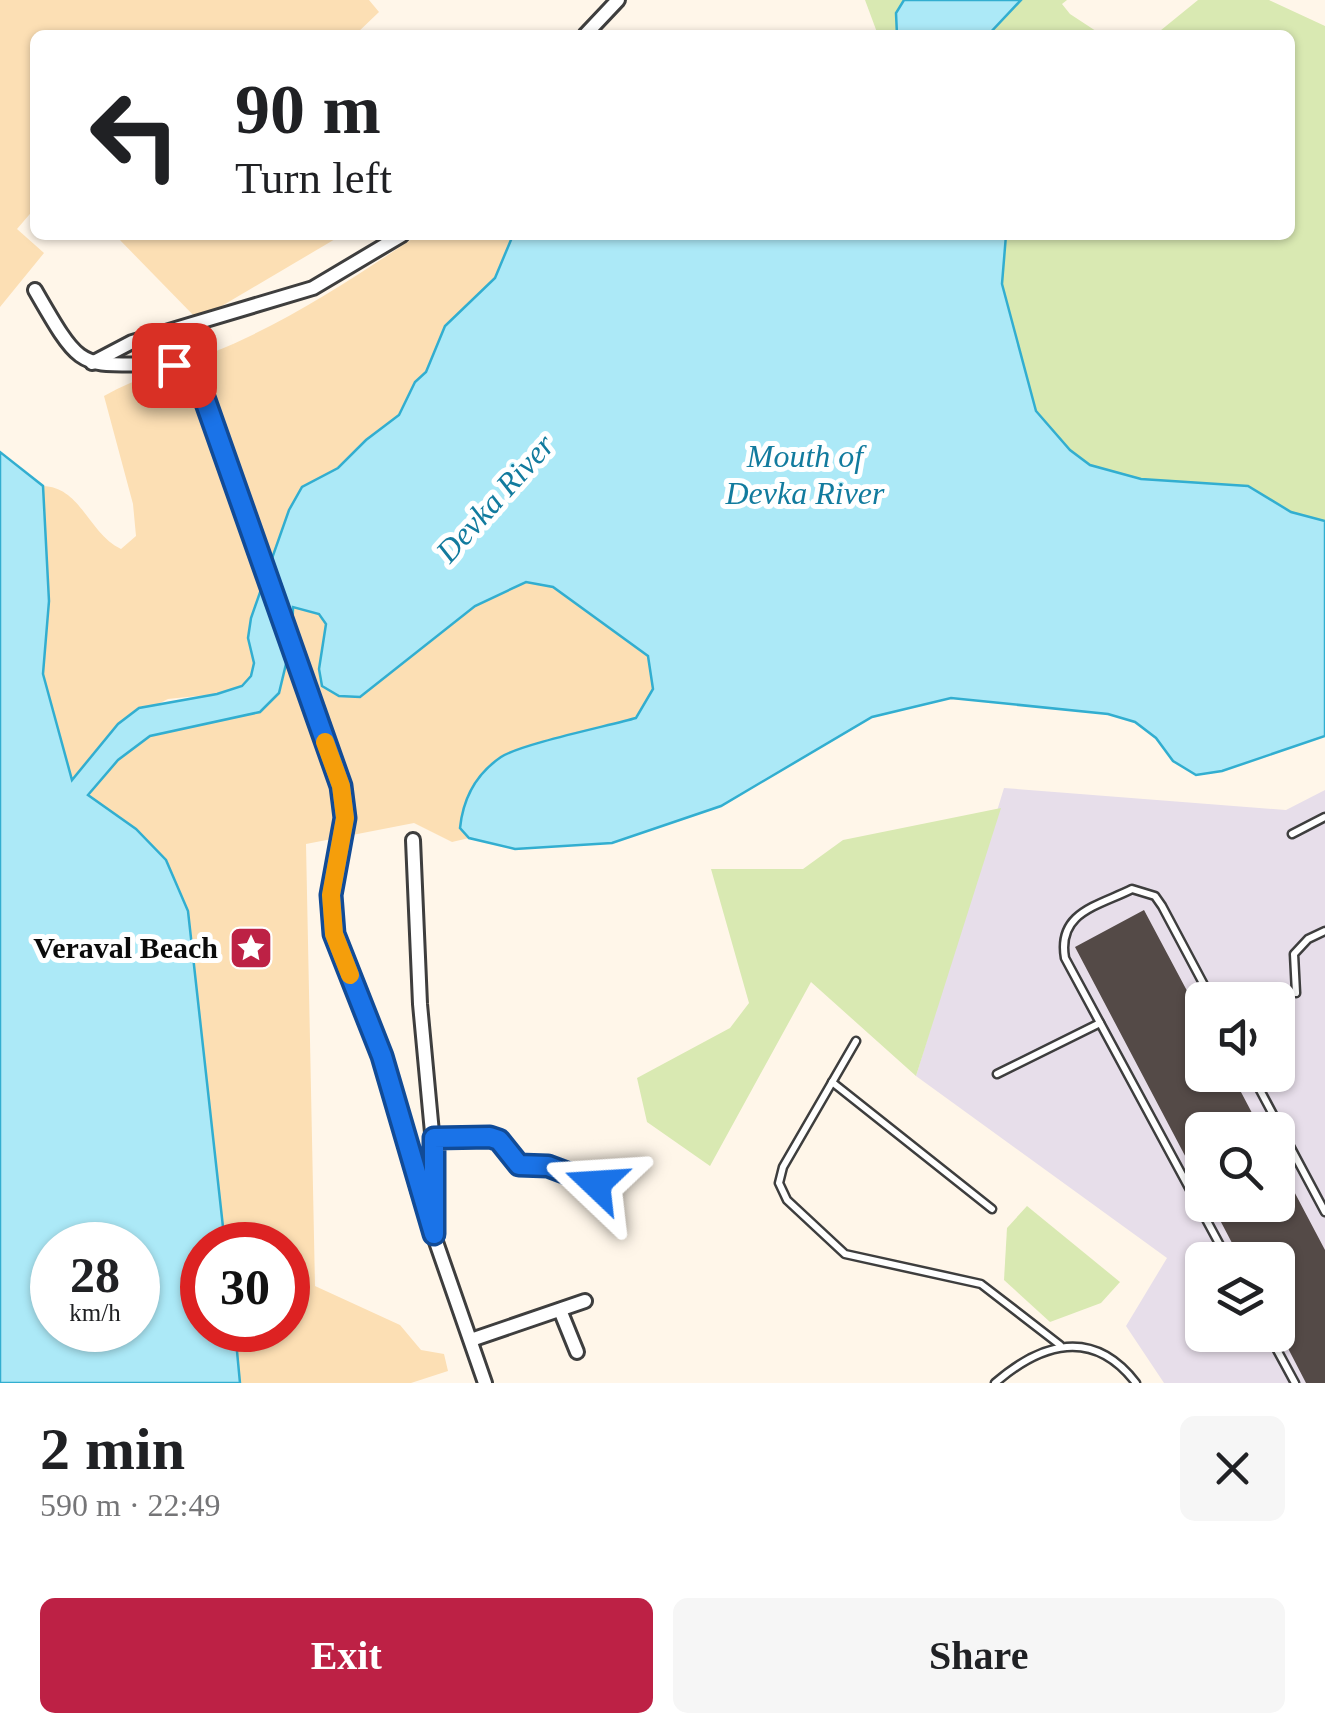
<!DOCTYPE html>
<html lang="en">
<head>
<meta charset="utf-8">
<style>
	body { margin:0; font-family:"Times New Roman",serif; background:#f6f6f6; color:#202124; height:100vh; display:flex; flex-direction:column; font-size:38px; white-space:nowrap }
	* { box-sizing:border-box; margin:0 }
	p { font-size:32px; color:#757577 }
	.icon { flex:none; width:55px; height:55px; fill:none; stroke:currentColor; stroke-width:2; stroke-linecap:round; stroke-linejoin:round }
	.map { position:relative; height:1383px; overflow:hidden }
	.side { display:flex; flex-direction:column; background:#fff; flex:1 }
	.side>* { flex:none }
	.top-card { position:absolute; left:30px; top:30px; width:1265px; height:210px; border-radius:15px; box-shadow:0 2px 8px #0004; background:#fff; color:#202124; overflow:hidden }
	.buttons { position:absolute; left:1185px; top:982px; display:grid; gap:20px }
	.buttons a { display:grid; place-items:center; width:110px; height:110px; border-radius:15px; background:#fff; box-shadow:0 2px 8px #0004; font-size:50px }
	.speed { position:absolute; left:30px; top:1222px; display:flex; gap:20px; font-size:50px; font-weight:700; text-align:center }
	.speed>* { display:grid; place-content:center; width:130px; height:130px; border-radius:50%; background:#fff; box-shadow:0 2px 8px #0004; line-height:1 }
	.speed small { font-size:25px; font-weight:400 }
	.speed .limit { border:15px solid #d22; background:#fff; color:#111 }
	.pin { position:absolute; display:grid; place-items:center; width:85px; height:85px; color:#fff; margin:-42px; border-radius:20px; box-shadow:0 5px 15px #0006 }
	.me { position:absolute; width:110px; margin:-55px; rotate:290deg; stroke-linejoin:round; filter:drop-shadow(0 0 8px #0008) }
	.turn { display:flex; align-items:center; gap:35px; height:210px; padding:0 40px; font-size:45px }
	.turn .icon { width:130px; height:130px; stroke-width:2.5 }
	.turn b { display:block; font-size:70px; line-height:85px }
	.round { display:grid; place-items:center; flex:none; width:105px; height:105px; border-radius:15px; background:#f6f6f6 }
	.summary { display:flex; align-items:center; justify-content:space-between; height:170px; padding:0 40px }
	h1 { font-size:60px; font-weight:700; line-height:75px }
	.button { display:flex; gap:20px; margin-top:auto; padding:20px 40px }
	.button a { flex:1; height:115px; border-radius:15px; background:#bd2145; color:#fff; font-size:40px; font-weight:700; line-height:115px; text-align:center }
	.button a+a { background:#f6f6f6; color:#202124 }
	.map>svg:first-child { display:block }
</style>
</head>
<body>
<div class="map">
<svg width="1325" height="1383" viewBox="0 0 1325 1383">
	<rect width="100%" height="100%" fill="#fff6e9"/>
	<path fill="#e7deea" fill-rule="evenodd" d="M1004 788 1286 810 1325 790V1383H1164L1126 1326 1167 1258 916 1076ZM1202 1000H1278V1075H1202ZM1202 1130H1278V1205H1202ZM1202 1260H1278V1335H1202Z"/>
	<g fill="#d9e9b2">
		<polygon points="865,0 904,0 896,13 897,35 878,35"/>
		<polygon points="1021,0 1067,0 1062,4 1070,14 1102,35 988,35"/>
		<polygon points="1198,0 1269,0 1325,26 1325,521 1291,512 1248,486 1141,479 1090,465 1070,450 1036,412 1002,284 1006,235 1290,235 1290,35 1155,35"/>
		<polygon points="1001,808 916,1076 811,982 710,1166 647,1122 637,1078 730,1028 749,1003 711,869 803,869 843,840"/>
		<polygon points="1027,1206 1120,1282 1101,1303 1050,1322 1004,1280 1007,1228"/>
	</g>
	<g fill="#fcdfb4">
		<polygon points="0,0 369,0 379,12 355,35 35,35 35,208 17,229 44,253 0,307"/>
		<polygon points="115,235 342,235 198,320"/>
		<path d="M418 235H513L495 278 445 326 426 372 415 382 399 415 366 440 338 469 302 488 289 510 248 638 254 663 251 676 242 686 217 694 168 699 118 724 72 781 43 674 49 601 43 486C81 487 89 534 121 549L136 536 133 504 104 396C139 376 174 368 211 353 285 324 352 279 418 235Z"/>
		<polygon points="526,582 553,587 648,656 653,689 636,718 503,755 460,828 469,838 452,842 414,823 306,844 315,1286 400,1325 421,1350 444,1354 448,1371 411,1383 240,1383 235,1330 288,1330 288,1245 225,1245 188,911 88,795 118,760 150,736 260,712 280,693 292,639 293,607 319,614 326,624 319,669 322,685 339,696 360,696 475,606"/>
	</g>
	<g fill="#ace9f7" stroke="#32aed0" stroke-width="2.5" fill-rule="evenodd">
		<polygon points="904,0 1021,0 988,35 897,35 896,13"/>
		<path d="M513 235H1006L1002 284 1036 411 1070 450 1090 465 1141 479 1248 486 1291 512 1325 521V736L1222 771 1196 775 1173 761 1156 738 1135 722 1108 714 951 698 872 717 721 806 612 843 515 849 469 838 460 828C463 799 476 774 501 757 521 744 608 726 636 718L653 689 648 656 553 587 526 582 475 606 360 697 339 696 322 686 319 669 326 624 319 614 293 607 292 639 279 693 260 712 150 736 118 760 88 795 136 829 166 860 188 911 225 1245H202V1330H235L240 1383H0V452L43 486 49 601 43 674 72 780 118 724 139 708 217 694 242 686 251 676 254 663 248 638 251 618 289 510 302 487 338 468 366 440 399 415 415 382 426 372 445 326 495 278ZM52 1245H138V1330H52Z"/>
	</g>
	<g fill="#544a47">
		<polygon points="1144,910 1202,1019 1202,1075 1232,1075 1261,1130 1202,1130 1202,1188 1075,947"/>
		<polygon points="1278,1161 1325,1250 1325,1383 1306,1383 1278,1329 1278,1260 1241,1260 1212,1205 1278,1205"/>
	</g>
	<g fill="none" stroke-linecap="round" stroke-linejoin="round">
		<defs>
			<g id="service">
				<polyline points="1292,834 1325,817"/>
				<polyline points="1296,993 1294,954 1308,939 1325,931"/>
				<path d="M1212 1000 1162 906 1155 896 1132 889C1098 906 1057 912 1065 958L1228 1260"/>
				<polyline points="856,1041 783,1167 779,1183 787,1200 845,1254 981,1284 1060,1345"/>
				<polyline points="997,1074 1100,1023"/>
				<polyline points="1252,1075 1325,1212"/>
				<polyline points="832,1082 992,1209"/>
				<polyline points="1269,1335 1295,1383"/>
				<path d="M995 1383C1041 1343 1093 1327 1136 1383"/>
			</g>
			<g id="minor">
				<polyline points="585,35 618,0"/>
				<path d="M35 290C86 379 78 362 174 365L186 370 200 386 341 786 345 818 331 895 334 934 382 1056 418 1190 485 1383"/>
				<polyline points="92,363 132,342 313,288 402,235"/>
				<polyline points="413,840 420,1004 434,1154 434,1221"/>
				<polyline points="433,1137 490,1137 506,1148 519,1165 548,1166 596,1183"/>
				<polyline points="560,1310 577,1352"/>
				<polyline points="471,1340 585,1301"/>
			</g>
		</defs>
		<use href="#service" stroke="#3e3e3e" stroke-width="11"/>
		<use href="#minor" stroke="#3e3e3e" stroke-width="18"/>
		<use href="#service" stroke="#fff" stroke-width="6"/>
		<use href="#minor" stroke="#fff" stroke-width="12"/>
	</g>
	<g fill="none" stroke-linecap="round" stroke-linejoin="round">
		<defs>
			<polyline id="route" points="174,365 186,370 200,386 341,786 345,818 331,895 334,934 382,1056 434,1234 434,1138 490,1137 499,1140 519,1165 548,1166 596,1184"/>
		</defs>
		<use href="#route" stroke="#114b97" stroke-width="25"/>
		<use href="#route" stroke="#1a73e8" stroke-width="18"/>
		<polyline stroke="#f59e0b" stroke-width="18" points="325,742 341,786 345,818 331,895 334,934 350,975"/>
	</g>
	<defs>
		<symbol id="sight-square" viewBox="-11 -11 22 22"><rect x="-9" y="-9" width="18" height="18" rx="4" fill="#bd2145" stroke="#fff"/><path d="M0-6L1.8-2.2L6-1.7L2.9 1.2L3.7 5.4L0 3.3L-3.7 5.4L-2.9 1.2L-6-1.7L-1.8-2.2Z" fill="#fff"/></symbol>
	</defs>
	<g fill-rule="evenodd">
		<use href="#sight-square" x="226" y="923" width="50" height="50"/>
	</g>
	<g text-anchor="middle" stroke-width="10" stroke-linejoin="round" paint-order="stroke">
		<g font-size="30" font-weight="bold" fill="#0b0b0b" stroke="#fff" text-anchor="end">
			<text x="218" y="958">Veraval Beach</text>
		</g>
		<g font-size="32" font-style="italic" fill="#127b9e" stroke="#fff">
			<text x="805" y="467">Mouth of<tspan x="805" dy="37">Devka River</tspan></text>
			<text transform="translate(495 498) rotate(-48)" y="11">Devka River</text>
		</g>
	</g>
</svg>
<div class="buttons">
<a><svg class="icon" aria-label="sound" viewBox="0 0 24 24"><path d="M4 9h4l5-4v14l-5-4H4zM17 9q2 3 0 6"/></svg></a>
<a><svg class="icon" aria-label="search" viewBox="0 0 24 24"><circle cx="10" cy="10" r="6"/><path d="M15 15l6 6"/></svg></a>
<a><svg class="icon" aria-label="layers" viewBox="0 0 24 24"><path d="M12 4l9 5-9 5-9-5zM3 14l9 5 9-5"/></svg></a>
</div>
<div class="speed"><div>28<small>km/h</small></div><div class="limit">30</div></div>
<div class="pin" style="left:174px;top:365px;background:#d93025"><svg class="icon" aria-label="arrive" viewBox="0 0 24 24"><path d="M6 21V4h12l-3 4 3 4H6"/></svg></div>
<svg class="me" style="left:596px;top:1184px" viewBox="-20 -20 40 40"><path d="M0-17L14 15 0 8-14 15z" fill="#1a73e8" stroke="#fff" stroke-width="4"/></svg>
<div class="top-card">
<div class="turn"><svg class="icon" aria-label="left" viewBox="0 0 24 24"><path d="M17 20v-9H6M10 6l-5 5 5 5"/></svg><div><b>90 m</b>Turn left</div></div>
</div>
</div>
<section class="side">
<div class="summary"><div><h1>2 min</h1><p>590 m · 22:49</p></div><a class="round"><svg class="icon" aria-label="close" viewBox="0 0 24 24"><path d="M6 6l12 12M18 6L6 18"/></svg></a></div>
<div class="button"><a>Exit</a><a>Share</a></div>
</section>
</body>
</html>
